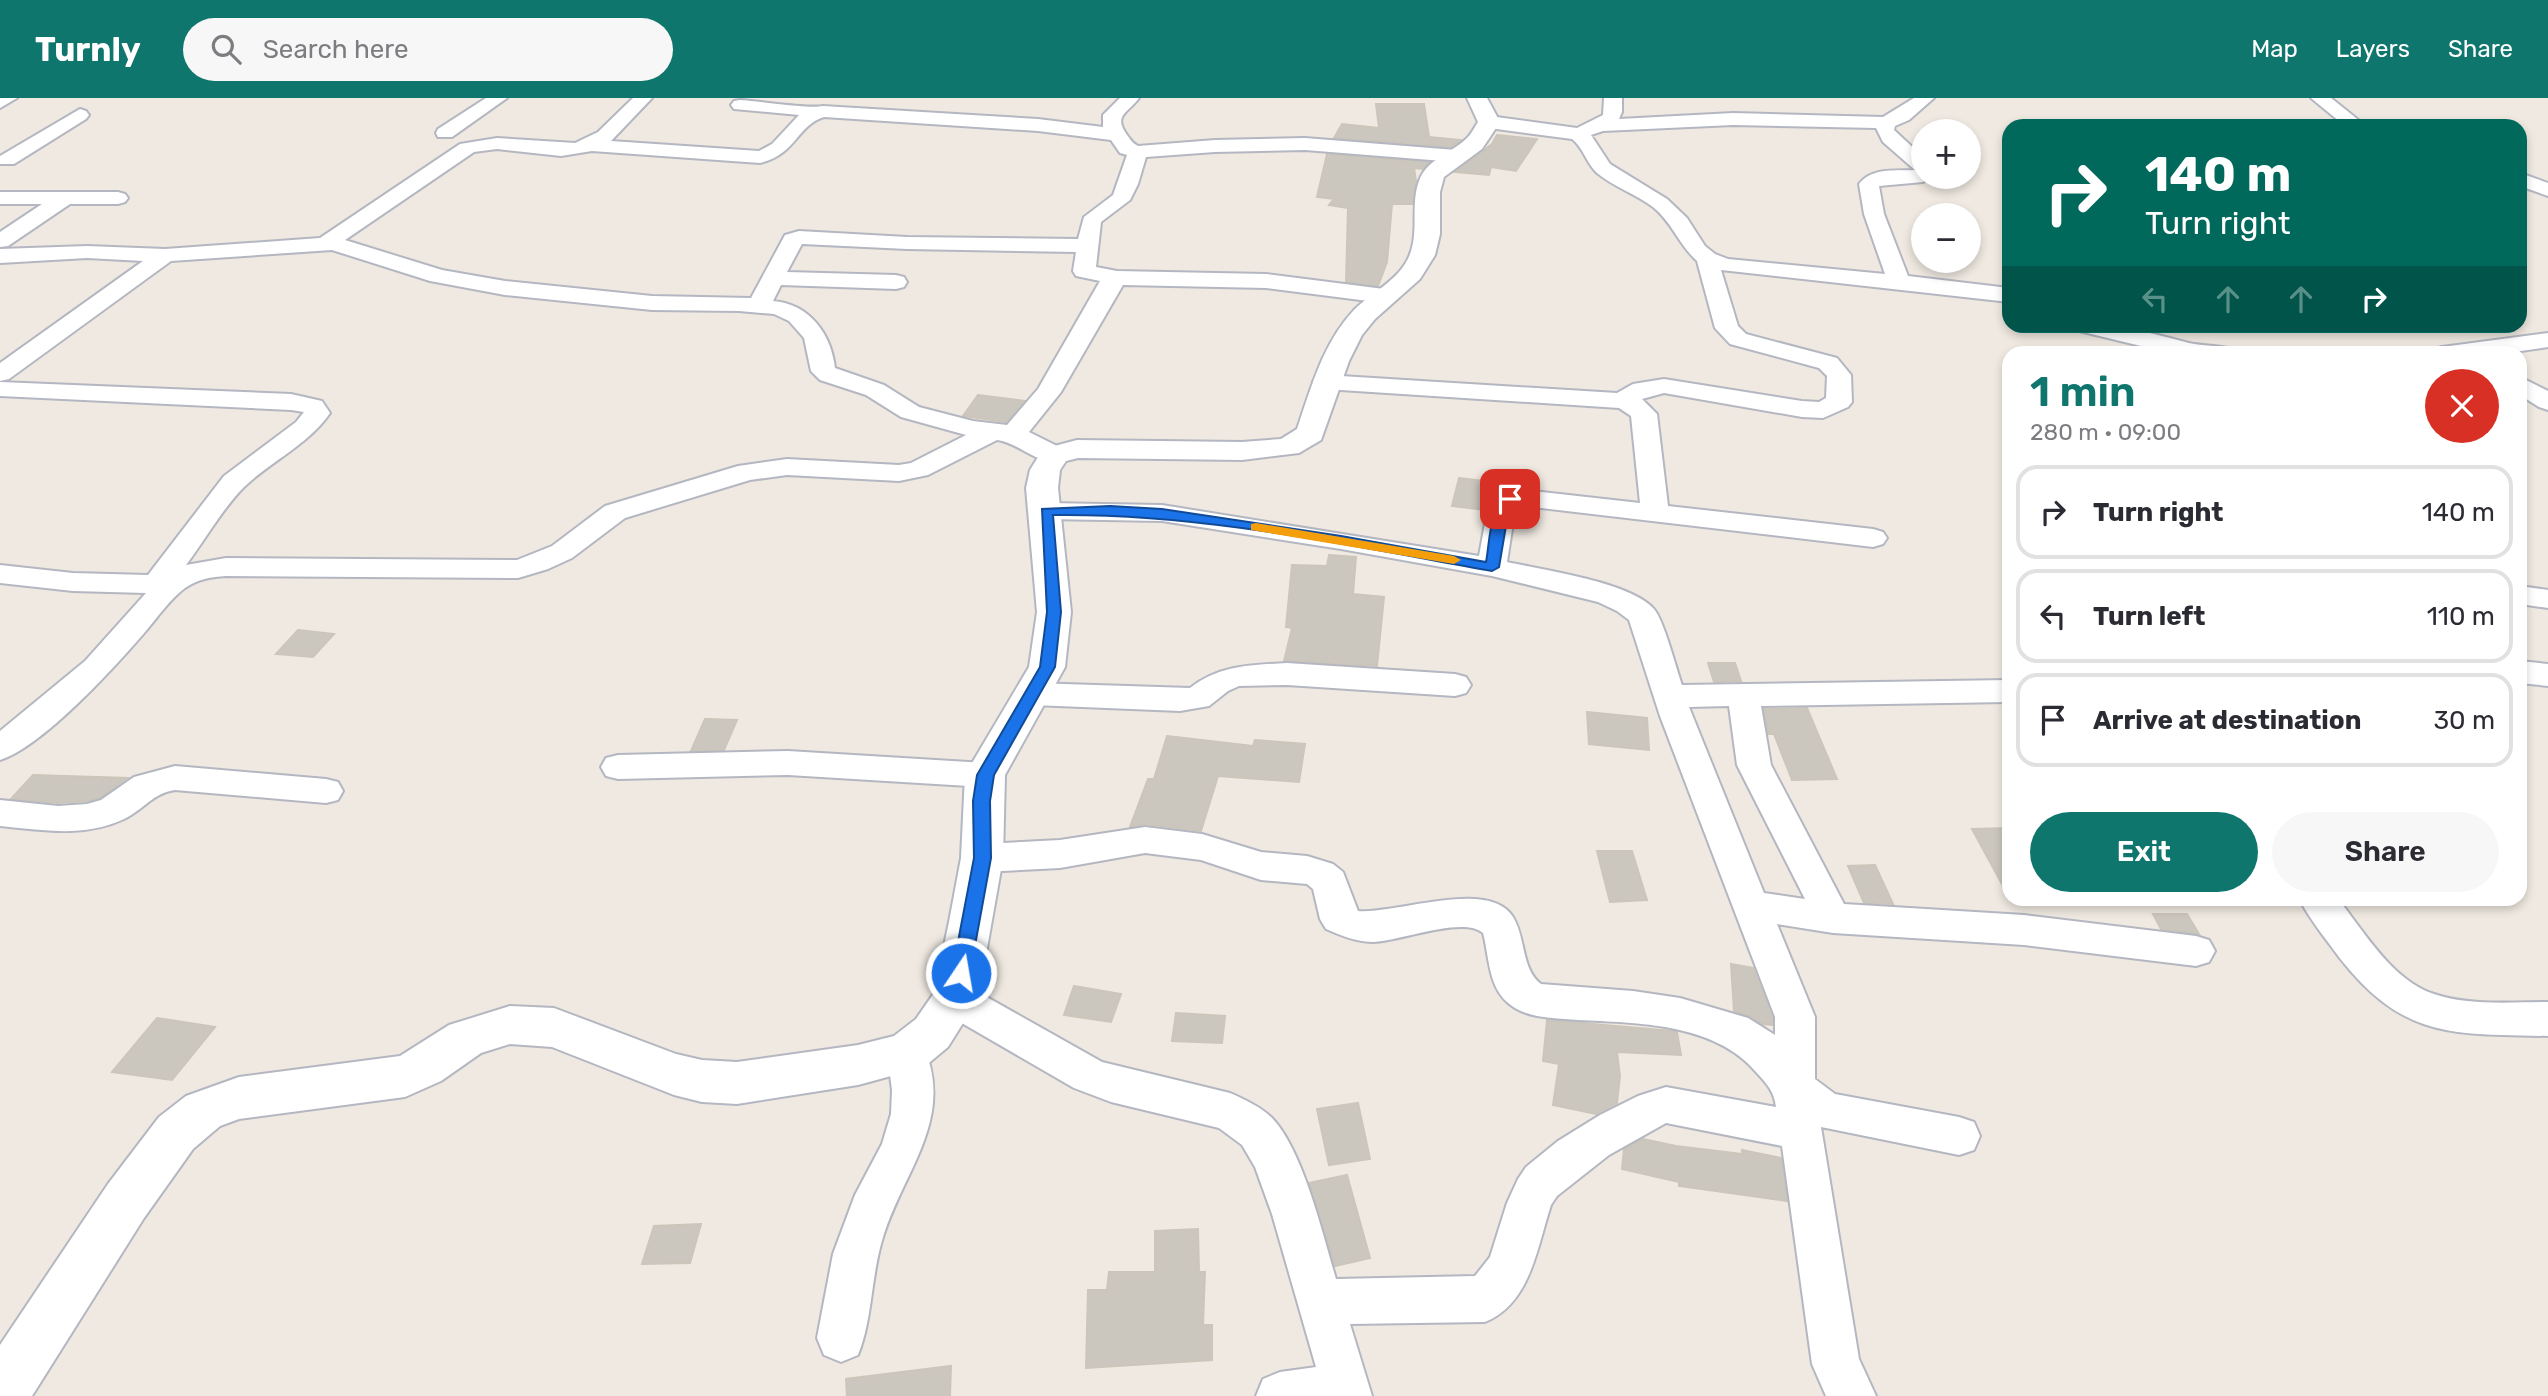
<!DOCTYPE html>
<html lang="en">
<head>
<meta charset="utf-8">
<style>
	body { margin:0; font-family:Rubik,sans-serif; background:#f7f7f7; color:#2b2b33; height:100vh; display:flex; flex-direction:column; font-size:26px; white-space:nowrap }
	* { box-sizing:border-box; margin:0 }
	p { font-size:23px; color:#7c7c81 }
	.icon { flex:none; width:38px; height:38px; fill:none; stroke:currentColor; stroke-width:2; stroke-linecap:round; stroke-linejoin:round }
	.map { position:relative; flex:1; overflow:hidden }
	.side { position:absolute; left:2002px; top:248px; width:525px; height:560px; display:flex; flex-direction:column; background:#fff; border-radius:21px; box-shadow:0 4px 10px #0003 }
	.side>* { flex:none }
	.top-card { position:absolute; left:2002px; top:21px; width:525px; height:214px; border-radius:21px; box-shadow:0 4px 10px #0003; background:#00695c; color:#fff; overflow:hidden }
	.fabs { position:absolute; left:1911px; top:21px; display:grid; gap:14px }
	.fabs a { display:grid; place-items:center; width:70px; height:70px; border-radius:50%; background:#fff; box-shadow:0 4px 10px #0003; font-size:35px }
	.pin { position:absolute; display:grid; place-items:center; width:60px; height:60px; color:#fff; margin:-30px; border-radius:14px; box-shadow:0 4px 10px #0006 }
	.me { position:absolute; width:77px; margin:-38px; rotate:12deg; stroke-linejoin:round; filter:drop-shadow(0 0 5px #0008) }
	.turn { display:flex; align-items:center; gap:24px; height:147px; padding:0 28px; font-size:32px }
	.turn .icon { width:91px; height:91px; stroke-width:2.5 }
	.turn b { display:block; font-size:49px; line-height:60px }
	.lanes { display:flex; align-items:center; height:66px; padding:0 28px; background:#0003; justify-content:center; gap:35px; direction:ltr }
	.lanes .off { opacity:.35 }
	.round { display:grid; place-items:center; flex:none; width:74px; height:74px; border-radius:37px; background:#f7f7f7 }
	.summary { display:flex; align-items:center; justify-content:space-between; height:119px; padding:0 28px }
	h1 { font-size:42px; font-weight:600; line-height:52px; color:#0f766e }
	.button { display:flex; gap:14px; margin-top:auto; padding:14px 28px }
	.button a { flex:1; height:80px; border-radius:42px; background:#0f766e; color:#fff; font-size:28px; font-weight:600; line-height:80px; text-align:center }
	.button a+a { background:#f7f7f7; color:#2b2b33 }
	ul { padding:0; list-style:none }
	li { display:flex; align-items:center; gap:21px; height:94px; margin:0 14px 10px; padding:0 14px; border:4px solid #e1e1e2; border-radius:21px }
	li div { flex:1 }
	li b { display:block; font-size:26px }
	li em { font-style:normal }
	header { display:flex; align-items:center; gap:42px; box-sizing:border-box; height:98px; padding:0 35px; background:#0f766e; color:#fff }
	header strong { font-size:33px }
	nav { display:flex; gap:38px; margin-inline-start:auto; font-size:24px }
	.search { width:490px; height:63px; background:#f7f7f7; display:flex; align-items:center; gap:18px; box-sizing:border-box; padding:0 24px; border-radius:38px; color:#7c7c81; font-size:26px }
	.map>svg:first-child { display:block }
</style>
</head>
<body>
<header>
<strong>Turnly</strong>
<div class="search"><svg class="icon" aria-label="search" viewBox="0 0 24 24"><circle cx="10" cy="10" r="6"/><path d="M15 15l6 6"/></svg>Search here</div>
<nav><a>Map</a><a>Layers</a><a>Share</a></nav>
</header>
<div class="map">
<svg width="2548" height="1298" viewBox="0 0 2548 1298">
	<rect width="100%" height="100%" fill="#efe9e1"/>
	<g fill="#cbc7bf" stroke="#cbc5ba" stroke-width="2">
		<polygon points="1376,6 1424,6 1429,39 1460,42 1451,49 1334,40 1342,26 1379,30"/>
		<polygon points="1497,37 1537,41 1516,73 1491,69 1489,77 1455,74 1492,46"/>
		<polygon points="1327,56 1429,64 1423,71 1414,70 1416,83 1412,106 1392,106 1387,164 1378,188 1346,184 1348,110 1329,107 1334,101 1317,99"/>
		<polygon points="978,297 1025,303 1006,324 963,318"/>
		<polygon points="1459,380 1502,385 1501,392 1485,412 1452,408"/>
		<polygon points="1329,457 1356,459 1353,496 1384,499 1377,568 1284,563 1292,530 1286,529 1292,467 1327,468"/>
		<polygon points="298,532 334,536 313,559 276,556"/>
		<polygon points="1708,565 1735,565 1741,583 1714,584"/>
		<polygon points="1807,610 1837,681 1792,682 1774,636 1768,636 1764,611"/>
		<polygon points="1587,614 1647,620 1649,652 1589,646"/>
		<polygon points="705,621 737,622 724,652 691,653"/>
		<polygon points="1167,638 1253,648 1255,642 1305,646 1299,684 1218,678 1201,733 1145,726 1130,729 1148,681 1154,681"/>
		<polygon points="33,677 127,680 100,700 87,703 58,705 11,701"/>
		<polygon points="2009,730 2009,799 1972,731"/>
		<polygon points="1597,753 1632,753 1647,802 1610,804"/>
		<polygon points="1875,767 1893,806 1864,805 1848,768"/>
		<polygon points="2153,816 2187,816 2199,836 2161,831"/>
		<polygon points="1731,866 1753,870 1772,919 1772,927 1762,926 1749,918 1734,913"/>
		<polygon points="1074,888 1121,896 1111,924 1064,917"/>
		<polygon points="1176,915 1225,918 1222,945 1172,943"/>
		<polygon points="157,920 215,929 172,982 112,974"/>
		<polygon points="1547,922 1673,933 1677,934 1681,957 1617,954 1620,978 1617,1005 1596,1016 1553,1007 1559,966 1543,963"/>
		<polygon points="1358,1005 1370,1061 1329,1067 1317,1011"/>
		<polygon points="1643,1041 1676,1048 1742,1056 1742,1052 1781,1060 1787,1103 1679,1088 1679,1084 1622,1071 1624,1051"/>
		<polygon points="1347,1077 1370,1160 1335,1168 1309,1085"/>
		<polygon points="701,1126 690,1165 642,1166 654,1128"/>
		<polygon points="1198,1131 1199,1174 1205,1174 1203,1227 1212,1227 1212,1262 1086,1270 1088,1192 1107,1192 1109,1174 1155,1174 1155,1133"/>
		<polygon points="951,1268 950,1298 847,1298 846,1281"/>
	</g>
	<g fill="none" stroke-linecap="round" stroke-linejoin="round">
		<defs>
			<g id="street">
				<polygon points="0,0 17,0 0,10"/>
				<polygon points="486,0 507,0 452,39 438,39 436,35 438,31"/>
				<path d="M633 0H652L611 43 759 53 772 46 799 17 734 11 731 7 734 3 740 2C759 3 808 11 823 8L1038 21 1103 29V17L1120 0H1139C1127 16 1113 17 1127 37 1131 42 1132 45 1138 48L1215 42 1305 40 1456 52 1466 58 1456 64 1305 52 1215 54 1146 59 1138 86 1130 102 1101 124 1096 169 1117 173 1266 176 1384 191 1392 193 1395 198 1392 203 1384 205 1266 190 1123 187 1061 294 1029 334 1063 351 1067 357 1063 363C1039 369 1020 345 997 342L928 377 899 383 787 377 750 382 625 420 572 460 548 471 518 480 226 478C211 479 198 481 185 490 170 501 157 520 145 534 115 569 42 649 0 662V633L85 563 146 495 73 493 0 485V467L73 475 148 477 224 378 296 324 304 314 291 312 0 298V284L291 296 322 303 330 315C308 347 271 363 244 389 222 411 205 442 186 467L226 460 517 462 552 448 605 408 738 368 787 361 899 367 911 365 966 337 901 319 866 297 820 282 811 273 804 240 789 223 774 216 739 213 652 212 505 197 430 183 332 152 171 163 9 281 0 283V265L143 163 87 160 0 165V151L87 148 165 151 320 140 460 46 497 40 575 45 598 34ZM824 19 1038 33 1111 42 1120 55 1127 57 1113 97 1084 119 1078 141 907 139 799 133 785 137 751 200 652 198 505 183 442 172 345 142 474 54 497 51 561 58 592 53 760 65C797 56 796 28 824 19ZM802 146 907 151 1076 154 1073 173 1076 178 1100 183 1038 291 1007 327 973 323 919 309 884 287 835 270C831 235 809 206 773 203L781 187 896 191 904 189 907 184 904 179 896 177 787 174Z"/>
				<path d="M1604 0H1622V14L1619 21 1733 15 1883 19 1914 0H1934L1909 22 1895 28 1894 32 1923 59V79H1932L1923 84 1879 88 1884 116 1908 178 2009 190V204L1721 172 1738 228 1746 236 1837 260 1851 277 1852 304 1848 309 1823 320 1802 319 1664 295 1642 301 1657 316 1668 408 1873 431 1883 434 1887 440 1883 446 1873 449 1524 408 1515 411 1507 464C1544 472 1630 484 1654 511 1664 523 1676 570 1682 587L2009 582V604L1761 608 1771 667 1844 806 2024 817 2196 838 2209 842 2215 853 2209 864 2196 868 2024 847 1833 835 1777 826 1815 919V981L1835 996 1959 1019 1974 1024 1980 1038 1974 1052 1959 1057 1821 1029 1859 1261 1876 1298H1826L1812 1266 1782 1048 1666 1025 1609 1057 1557 1098 1551 1107C1537 1149 1531 1205 1485 1224L1350 1226 1372 1298H1256L1263 1281 1280 1274 1316 1269 1272 1116 1255 1069 1242 1047 1219 1030 1111 1004 1074 990 941 913 935 901 941 889 955 885 969 889 1102 964 1230 995C1244 1001 1261 1009 1272 1020 1303 1052 1323 1138 1336 1181L1475 1178 1490 1159 1507 1105 1518 1081 1526 1069 1558 1043 1600 1017 1638 998 1666 989 1776 1009C1774 993 1767 986 1756 974 1715 925 1637 925 1578 922 1554 920 1525 921 1507 904 1488 887 1489 857 1483 835 1463 818 1401 843 1374 844 1357 844 1342 838 1326 831L1320 821 1313 791 1307 786 1261 782 1201 762 1145 755 1060 770 982 774 969 770 964 760 969 750 982 746 1060 742 1145 729 1202 736 1261 754 1307 758 1333 766 1343 774 1358 813C1397 816 1489 780 1513 819 1526 840 1521 871 1541 886L1633 893 1680 900 1748 920 1775 937V919L1660 618 1629 522 1617 513 1598 504 1492 478 1341 451 1162 423 1046 421 1036 419 1032 413 1036 407 1046 405 1162 407 1479 458 1488 409 1500 395 1524 392 1640 405 1631 318 1619 310 1325 291 1316 289 1313 284 1316 279 1325 277 1617 295 1633 286 1664 281 1802 303 1819 304 1826 300 1827 278 1819 270 1730 246 1715 230 1697 163C1679 147 1672 124 1653 109 1636 96 1614 89 1597 75 1587 66 1583 49 1572 41L1489 30 1480 24 1489 18 1577 30 1603 17ZM1733 27 1876 30 1883 44 1915 72C1896 73 1872 69 1859 86L1864 116 1885 176 1728 161 1715 156 1705 148 1687 120 1667 101 1610 66 1591 37 1603 33ZM1729 608 1737 667 1805 801 1764 795 1689 609Z"/>
				<polygon points="2311,0 2331,0 2366,28 2345,28"/>
				<polygon points="80,11 86,13 89,17 86,21 14,66 0,66 0,58"/>
				<polygon points="2520,75 2548,85 2548,98 2520,88"/>
				<polygon points="0,94 118,94 125,96 128,100 125,104 118,106 70,106 8,148 0,149 0,134 42,106 0,106"/>
				<path d="M2075 228C2115 224 2151 235 2189 245 2203 248 2218 247 2232 251L2236 256H2174L2079 233Z"/>
				<polygon points="2548,235 2548,249 2500,256 2430,256 2434,251 2442,249"/>
				<polygon points="2520,279 2548,293 2548,312 2539,309 2520,297"/>
				<polygon points="2520,488 2548,492 2548,510 2520,506"/>
				<polygon points="2520,563 2548,566 2548,588 2520,585"/>
				<path d="M1287 565 1455 576 1466 579 1471 587 1466 595 1455 598 1287 587 1239 588 1228 593 1209 608 1180 613 1033 607 1022 604 1017 596 1022 588 1033 585 1190 590C1220 567 1250 567 1287 565Z"/>
				<polygon points="788,653 985,665 997,668 1002,677 997,686 985,689 788,677 618,681 606,678 601,669 606,660 618,657"/>
				<path d="M175 668 326 681 338 684 343 693 338 702 326 705 175 692C153 695 143 712 124 721 84 740 42 732 0 728V702L58 708 87 706 101 702 134 679Z"/>
				<path d="M2300 802H2339C2364 834 2393 883 2434 896 2469 908 2512 904 2548 904V938C2452 936 2403 941 2339 859 2326 841 2310 822 2300 802Z"/>
				<path d="M907 938 921 943C959 1021 900 1075 881 1146 871 1182 872 1222 858 1257L841 1264 824 1257 817 1240 833 1156 855 1097 882 1046 891 1016 892 992 887 955 893 943Z"/>
			</g>
			<path id="secondary" d="M1467 0H1487L1500 24 1482 51 1444 79 1440 94V136L1435 157 1420 181 1375 221 1362 237 1349 263 1321 342 1299 355 1242 362 1078 360 1066 363 1060 372 1058 390 1071 514 1065 569 1005 677 1003 760 978 901 948 949 924 969 858 987 737 1006 702 1004 674 997 552 949 510 946 481 955 441 983 405 999 239 1021 220 1028 193 1051 144 1120 32 1298H0V1247L108 1086 159 1019 186 998 239 979 400 958 449 927 510 908 554 910 676 956 702 962 737 964 858 947 894 938 916 921 934 895 949 824 961 760 965 677 1029 569 1037 514 1026 390 1030 372 1043 351 1077 342 1242 344 1281 341 1297 331C1311 290 1323 245 1354 212 1370 196 1393 185 1405 166 1422 140 1409 110 1419 83 1427 61 1450 56 1466 41 1471 37 1474 30 1478 24Z"/>
		</defs>
		<use href="#street" stroke="#b4b7c1" stroke-width="4"/>
		<use href="#secondary" stroke="#b4b7c1" stroke-width="4"/>
		<use href="#street" fill="#fff" fill-rule="evenodd"/>
		<use href="#secondary" fill="#fff" fill-rule="evenodd"/>
	</g>
	<path fill="#1a73e8" stroke="#114b97" stroke-width="2" d="M1510 398 1516 401 1509 410 1499 469 1492 473C1347 447 1201 415 1053 417L1061 514 1055 569 994 677 990 703 991 760 970 875 967 881 961 883 954 881 952 875 974 760 973 703 977 677 1040 569 1047 514 1042 411 1110 408 1162 411 1341 438 1486 464C1490 444 1489 405 1510 398Z"/>
	<polygon fill="#f59e0b" points="1256,425 1454,458 1461,462 1454,466 1251,432 1251,426"/>
</svg>
<div class="fabs">
<a>+</a>
<a>−</a>
</div>
<div class="pin" style="left:1510px;top:401px;background:#d93025"><svg class="icon" aria-label="arrive" viewBox="0 0 24 24"><path d="M6 21V4h12l-3 4 3 4H6"/></svg></div>
<svg class="me" style="left:961px;top:875px" viewBox="-20 -20 40 40"><circle r="17" fill="#1a73e8" stroke="#fff" stroke-width="3"/><path d="M0-11L8 9 0 5-8 9z" fill="#fff"/></svg>
<div class="top-card">
<div class="turn"><svg class="icon" aria-label="right" viewBox="0 0 24 24"><path d="M7 20v-9h11M14 6l5 5-5 5"/></svg><div><b>140 m</b>Turn right</div></div>
<div class="lanes"><svg class="icon off" aria-label="left" viewBox="0 0 24 24"><path d="M17 20v-9H6M10 6l-5 5 5 5"/></svg><svg class="icon off" aria-label="ahead" viewBox="0 0 24 24"><path d="M12 20V5M6 11l6-6 6 6"/></svg><svg class="icon off" aria-label="ahead" viewBox="0 0 24 24"><path d="M12 20V5M6 11l6-6 6 6"/></svg><svg class="icon" aria-label="right" viewBox="0 0 24 24"><path d="M7 20v-9h11M14 6l5 5-5 5"/></svg></div>
</div>
<section class="side">
<div class="summary"><div><h1>1 min</h1><p>280 m · 09:00</p></div><a class="round" style="background:#d93025;color:#fff"><svg class="icon" aria-label="close" viewBox="0 0 24 24"><path d="M6 6l12 12M18 6L6 18"/></svg></a></div>
<ul>
<li><svg class="icon" aria-label="right" viewBox="0 0 24 24"><path d="M7 20v-9h11M14 6l5 5-5 5"/></svg><div><b>Turn right</b></div><em>140 m</em></li>
<li><svg class="icon" aria-label="left" viewBox="0 0 24 24"><path d="M17 20v-9H6M10 6l-5 5 5 5"/></svg><div><b>Turn left</b></div><em>110 m</em></li>
<li><svg class="icon" aria-label="arrive" viewBox="0 0 24 24"><path d="M6 21V4h12l-3 4 3 4H6"/></svg><div><b>Arrive at destination</b></div><em>30 m</em></li>
</ul>
<div class="button"><a>Exit</a><a>Share</a></div>
</section>
</div>
</body>
</html>
